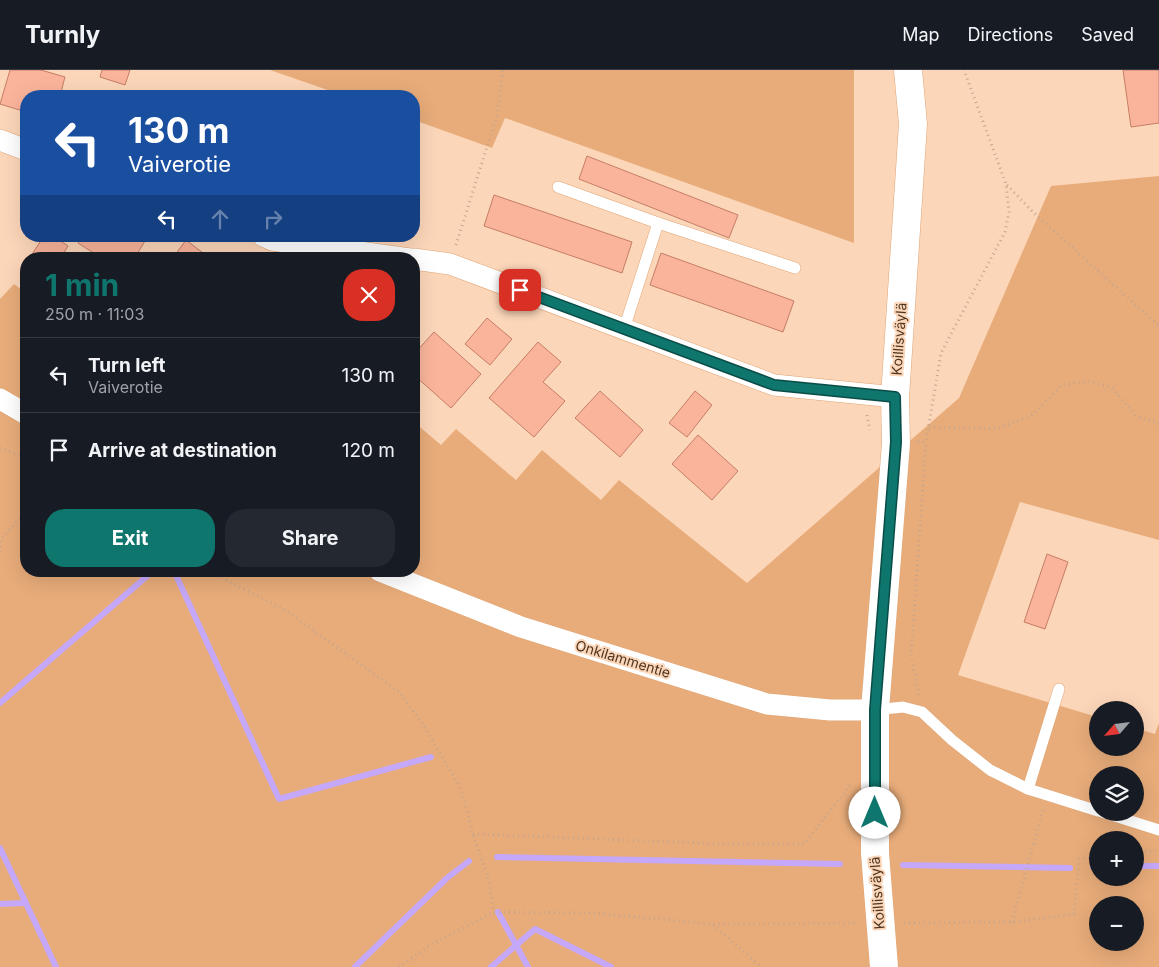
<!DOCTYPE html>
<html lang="en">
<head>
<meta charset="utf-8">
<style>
	body { margin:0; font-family:Inter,sans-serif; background:#242831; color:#f1f3f6; height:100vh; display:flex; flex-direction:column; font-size:19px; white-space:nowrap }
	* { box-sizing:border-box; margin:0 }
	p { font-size:16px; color:#9ea1a6 }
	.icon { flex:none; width:28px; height:28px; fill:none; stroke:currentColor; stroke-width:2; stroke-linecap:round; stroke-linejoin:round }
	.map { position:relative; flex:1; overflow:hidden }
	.side { position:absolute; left:20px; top:182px; width:400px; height:325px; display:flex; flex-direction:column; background:#171b24; border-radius:20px; box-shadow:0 5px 20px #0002 }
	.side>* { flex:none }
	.top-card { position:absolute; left:20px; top:20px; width:400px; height:152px; border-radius:20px; box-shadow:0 5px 20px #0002; background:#1a4fa0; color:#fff; overflow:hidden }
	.needle { width:32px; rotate:242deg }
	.buttons { position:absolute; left:1089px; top:631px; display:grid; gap:10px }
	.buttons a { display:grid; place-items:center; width:55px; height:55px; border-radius:50%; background:#171b24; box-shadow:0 5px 20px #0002; font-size:25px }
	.pin { position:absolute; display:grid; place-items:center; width:42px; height:42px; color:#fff; margin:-21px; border-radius:10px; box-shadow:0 2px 8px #0006 }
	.me { position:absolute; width:55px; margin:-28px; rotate:0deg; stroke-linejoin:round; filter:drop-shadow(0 0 4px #0008) }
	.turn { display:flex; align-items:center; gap:18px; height:105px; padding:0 25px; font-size:22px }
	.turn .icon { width:65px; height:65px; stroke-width:2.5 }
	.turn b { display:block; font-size:35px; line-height:42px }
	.lanes { display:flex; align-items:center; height:48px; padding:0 25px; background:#0003; justify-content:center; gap:25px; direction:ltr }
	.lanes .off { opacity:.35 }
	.round { display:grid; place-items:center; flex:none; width:52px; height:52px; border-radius:20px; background:#242831 }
	.headline { display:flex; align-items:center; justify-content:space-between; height:85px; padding:0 25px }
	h1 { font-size:30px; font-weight:700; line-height:38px; color:#0f766e }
	.primary-button { display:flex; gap:10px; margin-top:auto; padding:10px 25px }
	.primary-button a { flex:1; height:58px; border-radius:20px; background:#0f766e; color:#fff; font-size:20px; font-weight:700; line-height:58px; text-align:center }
	.primary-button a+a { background:#242831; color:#f1f3f6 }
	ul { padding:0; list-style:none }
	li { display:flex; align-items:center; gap:15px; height:75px; padding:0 25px; border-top:1px solid #363941 }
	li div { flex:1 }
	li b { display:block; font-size:19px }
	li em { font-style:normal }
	header { display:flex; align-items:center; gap:30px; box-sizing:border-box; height:70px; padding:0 25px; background:#171b24; border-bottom:1px solid #363941 }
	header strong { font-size:24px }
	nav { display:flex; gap:28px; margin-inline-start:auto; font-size:18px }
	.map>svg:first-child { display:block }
</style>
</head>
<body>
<header>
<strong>Turnly</strong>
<nav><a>Map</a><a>Directions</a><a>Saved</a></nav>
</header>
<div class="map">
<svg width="1159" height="897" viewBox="0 0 1159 897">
	<rect width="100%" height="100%" fill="#fcd6b9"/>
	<g fill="#e8ac7a" fill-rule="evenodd">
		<polygon points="270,0 854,0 854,173 505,48 492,78 414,50 414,26 345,26"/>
		<path d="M1159 106V470L1020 432 958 605 1097 647 1098 678H1135V658L1155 664 1159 653V897H0V229L14 214 26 223V501H414V352L441 375 456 359 516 410 542 380 601 430 619 410 747 513 959 328 1051 116ZM1098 705H1135V742H1098ZM1098 770H1135V808H1098ZM1098 835H1135V872H1098Z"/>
	</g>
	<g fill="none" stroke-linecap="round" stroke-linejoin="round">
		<g stroke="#c5a8fa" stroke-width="6">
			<polyline points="174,501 279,729 431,687"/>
			<polyline points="0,633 153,501"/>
			<polyline points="0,778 56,897"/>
			<polyline points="497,787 840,794"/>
			<polyline points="903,795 1070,798"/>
			<polyline points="1135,796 1159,796"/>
			<polyline points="1093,797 1098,797"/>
			<polyline points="0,834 25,833"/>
			<polyline points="498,842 528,897"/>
			<polyline points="355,897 447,808 469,791"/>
			<polyline points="491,897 535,859 611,897"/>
		</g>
	</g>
	<g fill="#fab49b" stroke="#c57e65">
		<polygon points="10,0 41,0 65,7 60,26 26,26 26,42 0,34"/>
		<polygon points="102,0 130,0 125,15 100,7"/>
		<polygon points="1123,0 1159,0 1159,53 1131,57"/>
		<polygon points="587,86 738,145 729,168 579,109"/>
		<polygon points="494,125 632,172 622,203 484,156"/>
		<polygon points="44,166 53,166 68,176 60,189 29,189"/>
		<polygon points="83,166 148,166 134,189 103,189 78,173"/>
		<polygon points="186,170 211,189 172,189"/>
		<polygon points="661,183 794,231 783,262 650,215"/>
		<polygon points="487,248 512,269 490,295 465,274"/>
		<polygon points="434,262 481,304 451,338 414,305 414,284"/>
		<polygon points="538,272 561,292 543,312 565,331 534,367 489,328"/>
		<polygon points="600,321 643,360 620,387 575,348"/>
		<polygon points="695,321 712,335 687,367 669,353"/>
		<polygon points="698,365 738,401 712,430 672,394"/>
		<polygon points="1047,484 1068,492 1045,559 1024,552"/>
	</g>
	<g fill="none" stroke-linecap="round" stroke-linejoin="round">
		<defs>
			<g id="service">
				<polyline points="558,117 658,153 624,259"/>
				<polyline points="658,153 795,198"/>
				<polyline points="875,640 903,637 922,642 952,670 990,700 1028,719 1098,741"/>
				<polyline points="1028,719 1059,619"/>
				<polyline points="1102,742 1159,760"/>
			</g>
			<g id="minor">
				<polyline points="0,70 26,80"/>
				<polyline points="263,166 272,170 410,189"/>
				<polyline points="414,189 450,194 774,315 895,327"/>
				<polyline points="0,329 26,344"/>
				<polyline points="380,501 521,557 767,634 830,640 875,640"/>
			</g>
			<polyline id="tertiary" points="884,897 875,783 875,640 896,373 895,327 913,54 908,0"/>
		</defs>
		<use href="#service" stroke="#e1a574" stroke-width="12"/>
		<use href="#minor" stroke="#e1a574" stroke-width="22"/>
		<use href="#tertiary" stroke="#e1a574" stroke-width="29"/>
		<g stroke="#c7a58b" stroke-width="3" stroke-dasharray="1 4" stroke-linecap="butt">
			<polyline points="1007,115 1032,141 1159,256"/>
			<polyline points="456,175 497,45 503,0"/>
			<polyline points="867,345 870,360"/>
			<polyline points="929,357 997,359 1034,344 1062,315 1088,311 1111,317 1136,346 1159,353"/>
			<polyline points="918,372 926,372 941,283 1005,162 1009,142 1006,114 964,0"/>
			<polyline points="0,378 26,388"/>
			<polyline points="0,482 1,469 26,442"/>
			<polyline points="208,501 282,538 399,622 424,656 461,719 473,764 488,806 494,842"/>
			<polyline points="919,625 911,585 926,372"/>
			<polyline points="473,764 723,774 804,774 851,714"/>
			<polyline points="1135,783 1159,780"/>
			<polyline points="1012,852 1043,740"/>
			<polyline points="904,853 1012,852 1074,844 1079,789 1098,787"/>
			<polyline points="713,855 761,897"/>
			<polyline points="399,897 432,874 494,842 593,843 712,854 858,853"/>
		</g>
		<use href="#service" stroke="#fff" stroke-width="11"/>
		<use href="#minor" stroke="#fff" stroke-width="21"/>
		<use href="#tertiary" stroke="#fff" stroke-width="28"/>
	</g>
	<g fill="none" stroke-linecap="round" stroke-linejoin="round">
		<defs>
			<polyline id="route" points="520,220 774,315 895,327 896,372 875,640 875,743"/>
		</defs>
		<use href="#route" stroke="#0a4d48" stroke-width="12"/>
		<use href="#route" stroke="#0f766e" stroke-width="9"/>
	</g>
	<g text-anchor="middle" stroke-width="4" stroke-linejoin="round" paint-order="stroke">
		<g font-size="14" fill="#4d3520" stroke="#fcd6b9">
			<text transform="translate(899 269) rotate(-86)" y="5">Koillisväylä</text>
			<text transform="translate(623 589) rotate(17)" y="5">Onkilammentie</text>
			<text transform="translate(877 823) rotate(-94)" y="5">Koillisväylä</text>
		</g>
	</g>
</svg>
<div class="buttons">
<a><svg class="needle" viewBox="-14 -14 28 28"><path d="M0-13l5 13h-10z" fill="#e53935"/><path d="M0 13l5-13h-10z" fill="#9ea1a6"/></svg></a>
<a><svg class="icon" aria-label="layers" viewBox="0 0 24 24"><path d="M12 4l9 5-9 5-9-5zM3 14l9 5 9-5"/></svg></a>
<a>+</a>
<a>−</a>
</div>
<div class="pin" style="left:520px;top:220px;background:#d93025"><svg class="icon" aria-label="arrive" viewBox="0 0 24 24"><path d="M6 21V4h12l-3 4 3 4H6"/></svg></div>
<svg class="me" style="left:875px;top:743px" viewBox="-20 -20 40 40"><circle r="19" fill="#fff"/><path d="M0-13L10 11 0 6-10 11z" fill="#0f766e"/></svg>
<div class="top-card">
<div class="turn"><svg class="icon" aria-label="left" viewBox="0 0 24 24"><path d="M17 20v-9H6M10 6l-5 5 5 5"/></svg><div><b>130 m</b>Vaiverotie</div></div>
<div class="lanes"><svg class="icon" aria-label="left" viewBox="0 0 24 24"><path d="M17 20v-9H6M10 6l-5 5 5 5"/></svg><svg class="icon off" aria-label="ahead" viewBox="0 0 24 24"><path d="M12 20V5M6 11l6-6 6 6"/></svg><svg class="icon off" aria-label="right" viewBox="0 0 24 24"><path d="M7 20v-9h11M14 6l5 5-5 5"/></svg></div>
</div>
<section class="side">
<div class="headline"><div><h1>1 min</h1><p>250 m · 11:03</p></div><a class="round" style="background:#d93025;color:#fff"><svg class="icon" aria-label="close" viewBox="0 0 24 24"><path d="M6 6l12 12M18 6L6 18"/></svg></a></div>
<ul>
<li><svg class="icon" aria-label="left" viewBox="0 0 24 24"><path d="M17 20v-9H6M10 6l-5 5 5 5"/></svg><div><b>Turn left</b><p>Vaiverotie</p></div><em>130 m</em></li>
<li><svg class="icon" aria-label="arrive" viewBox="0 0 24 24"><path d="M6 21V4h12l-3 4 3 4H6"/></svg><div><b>Arrive at destination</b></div><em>120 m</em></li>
</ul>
<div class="primary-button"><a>Exit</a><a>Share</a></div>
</section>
</div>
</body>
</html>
